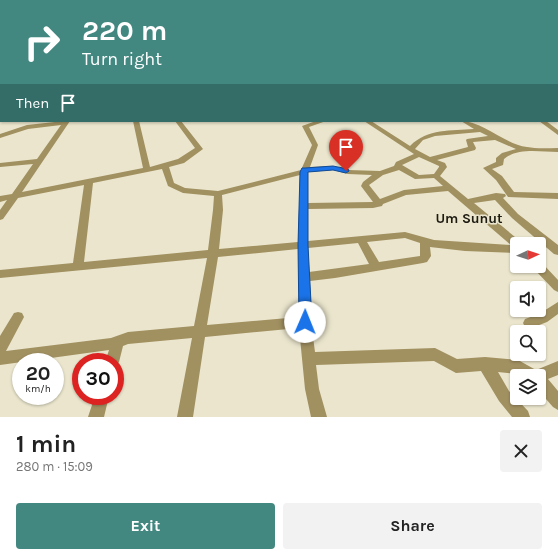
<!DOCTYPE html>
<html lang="en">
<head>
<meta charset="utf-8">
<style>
	body { margin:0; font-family:Karla,sans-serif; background:#f2f2f2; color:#222; height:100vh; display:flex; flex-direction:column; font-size:15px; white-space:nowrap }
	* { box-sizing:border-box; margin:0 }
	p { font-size:13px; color:#767676 }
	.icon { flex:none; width:22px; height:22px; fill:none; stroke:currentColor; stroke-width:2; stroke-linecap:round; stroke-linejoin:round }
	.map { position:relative; height:417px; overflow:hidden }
	.panel { display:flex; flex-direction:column; background:#fff; flex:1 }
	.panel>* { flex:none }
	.guide { position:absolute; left:0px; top:0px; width:558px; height:122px; box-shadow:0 1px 3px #0004; background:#428881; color:#fff; overflow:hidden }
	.needle { width:26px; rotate:87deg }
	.buttons { position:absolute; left:510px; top:237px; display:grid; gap:8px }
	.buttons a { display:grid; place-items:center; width:36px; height:36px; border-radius:4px; background:#fff; box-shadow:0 1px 3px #0004; font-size:20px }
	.speed { position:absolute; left:12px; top:353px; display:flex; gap:8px; font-size:20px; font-weight:700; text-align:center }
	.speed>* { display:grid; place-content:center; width:52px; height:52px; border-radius:50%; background:#fff; box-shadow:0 1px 3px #0004; line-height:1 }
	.speed small { font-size:10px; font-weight:400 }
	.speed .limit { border:6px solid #d22; background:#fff; color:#111 }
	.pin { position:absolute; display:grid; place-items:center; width:34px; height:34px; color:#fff; margin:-41px -17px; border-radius:50% 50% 50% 0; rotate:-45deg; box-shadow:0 0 4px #0007 }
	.pin .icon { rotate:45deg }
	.me { position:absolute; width:44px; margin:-22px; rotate:1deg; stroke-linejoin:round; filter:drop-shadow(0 0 3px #0008) }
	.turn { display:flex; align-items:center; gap:14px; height:84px; padding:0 16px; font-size:18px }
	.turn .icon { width:52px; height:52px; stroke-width:2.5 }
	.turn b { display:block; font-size:28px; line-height:34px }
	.then { display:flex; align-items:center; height:38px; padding:0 16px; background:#0003; gap:8px; font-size:15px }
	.round { display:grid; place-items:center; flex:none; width:42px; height:42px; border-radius:4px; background:#f2f2f2 }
	.headline { display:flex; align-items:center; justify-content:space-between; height:68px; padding:0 16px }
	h1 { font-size:24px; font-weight:700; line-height:30px }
	.cta { display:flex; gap:8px; margin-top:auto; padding:8px 16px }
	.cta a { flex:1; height:46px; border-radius:4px; background:#428881; color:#fff; font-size:16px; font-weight:700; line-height:46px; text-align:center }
	.cta a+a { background:#f2f2f2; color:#222 }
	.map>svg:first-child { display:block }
</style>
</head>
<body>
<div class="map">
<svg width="558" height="417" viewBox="0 0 558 417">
	<rect width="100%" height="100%" fill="#eae5cc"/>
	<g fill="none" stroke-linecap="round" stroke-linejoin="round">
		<g fill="#a19060" fill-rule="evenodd">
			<rect x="557" y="72" width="1" height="2"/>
			<polygon points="557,89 558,90 558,94 557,93"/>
			<path d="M64 121H70L22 192 143 168 133 121H139L150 167 178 159 195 148 175 121H181L203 149 184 163 169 167 174 183 185 188 218 191 301 170 312 145 302 126 316 121H326L309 127 318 145 310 167 333 166 348 170 380 171 394 166 396 162 414 154 364 121H371L410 146C428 128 451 131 474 129L461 121C483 121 504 144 527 147 537 149 548 148 558 148V152C541 152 518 147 504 159L503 165 492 169 502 176 514 192 558 193V199L508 197 496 180 483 168 496 162V158L502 153 516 149 495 140 473 142 476 148 475 150 437 160 445 163 447 167 440 176 468 199 496 193 505 194 506 196 503 198 518 214 558 245V255L554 254 512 218 495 200 474 203 521 242V244H517V253L465 251 430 247 431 256 427 262 423 263 335 278 310 281 311 322 315 352 435 348 457 359 485 357 518 360 536 370 558 361V375L548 379 558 391V410L553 407 539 391V376H520L516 374 498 372 509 391 528 411 530 417H512L499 401 481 371 456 373 434 361 316 365 319 389 327 417H311L305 389 299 328 205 337 193 417H177L192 338 128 344 123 346 119 362 115 367V362H105L109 350 0 365V336L14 313 18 312 22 313 24 317 6 351 111 338 128 332 194 326 207 258 0 278V270L73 263 84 185 18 198 3 219 0 220V210L7 200 0 202V196L12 194 33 164 0 167V163L37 159 61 125 28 129 0 138V134L27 125ZM480 132 488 136 467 139 466 140 468 147 430 157 415 149 423 140 435 136ZM419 157 439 166V167L434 174 419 175 402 165ZM162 169 168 186 183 193 214 196 213 210 208 250 84 262 93 183ZM333 170 348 174 372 175 363 182 361 186 373 202 308 203V172ZM399 170 415 179 434 178 443 186 404 190 380 199 369 185 383 175ZM300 175 298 242 219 249 223 210 222 195ZM448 191 511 245 434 240 405 232 308 241V209L373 208 382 206 383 204 406 195ZM405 238 420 243V256L379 262 367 242ZM358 243 369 264 309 272 308 248ZM298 249 299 317 207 325 218 257Z"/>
			<polygon points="539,121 546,121 558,130 558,135"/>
			<polygon points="539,262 542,263 558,280 558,292 554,290 534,269 533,266 539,266"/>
			<polygon points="558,302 558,314 547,322 529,329 525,327 523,323 525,319 539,314"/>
			<polygon points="95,396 109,396 104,417 88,417"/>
		</g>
	</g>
	<linearGradient id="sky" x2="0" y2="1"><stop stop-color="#67aed5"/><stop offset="0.52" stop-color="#f6f3e8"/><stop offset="1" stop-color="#f6f3e8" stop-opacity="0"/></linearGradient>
	<rect width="558" height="124" fill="url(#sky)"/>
	<polygon fill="#1a73e8" stroke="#114b97" points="333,166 348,169 349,171 346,173 333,170 308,172 308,245 312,322 310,326 305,328 301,326 299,322 298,245 300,172 302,168 305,168"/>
	<g text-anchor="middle" stroke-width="3" stroke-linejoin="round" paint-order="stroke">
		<g font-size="14" font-weight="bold" fill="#1c1a11" stroke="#eae5cc">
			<text x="469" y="223">Um Sunut</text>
		</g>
	</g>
</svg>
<div class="buttons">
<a><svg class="needle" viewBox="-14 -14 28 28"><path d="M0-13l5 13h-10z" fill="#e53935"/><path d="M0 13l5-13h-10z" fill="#767676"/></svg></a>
<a><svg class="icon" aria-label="sound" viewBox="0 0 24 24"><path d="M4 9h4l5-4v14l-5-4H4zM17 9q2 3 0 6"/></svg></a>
<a><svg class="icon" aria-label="search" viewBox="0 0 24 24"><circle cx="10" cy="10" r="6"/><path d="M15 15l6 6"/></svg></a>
<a><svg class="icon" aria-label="layers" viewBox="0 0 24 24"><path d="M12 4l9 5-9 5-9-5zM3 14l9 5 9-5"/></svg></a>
</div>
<div class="speed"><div>20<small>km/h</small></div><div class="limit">30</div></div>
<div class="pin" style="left:346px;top:171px;background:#d93025"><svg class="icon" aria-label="arrive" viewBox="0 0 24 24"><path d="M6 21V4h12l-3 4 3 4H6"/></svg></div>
<svg class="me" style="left:305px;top:322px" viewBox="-20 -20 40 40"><circle r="19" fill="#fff"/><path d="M0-13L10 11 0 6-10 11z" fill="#1a73e8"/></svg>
<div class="guide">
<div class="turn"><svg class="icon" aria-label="right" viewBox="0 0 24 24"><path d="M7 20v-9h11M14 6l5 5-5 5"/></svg><div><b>220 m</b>Turn right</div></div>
<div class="then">Then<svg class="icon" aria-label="arrive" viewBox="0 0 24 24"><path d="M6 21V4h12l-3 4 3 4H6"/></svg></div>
</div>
</div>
<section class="panel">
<div class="headline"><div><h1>1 min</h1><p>280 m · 15:09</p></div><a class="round"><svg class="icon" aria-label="close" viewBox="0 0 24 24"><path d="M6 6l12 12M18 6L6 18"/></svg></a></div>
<div class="cta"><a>Exit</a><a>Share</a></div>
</section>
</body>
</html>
